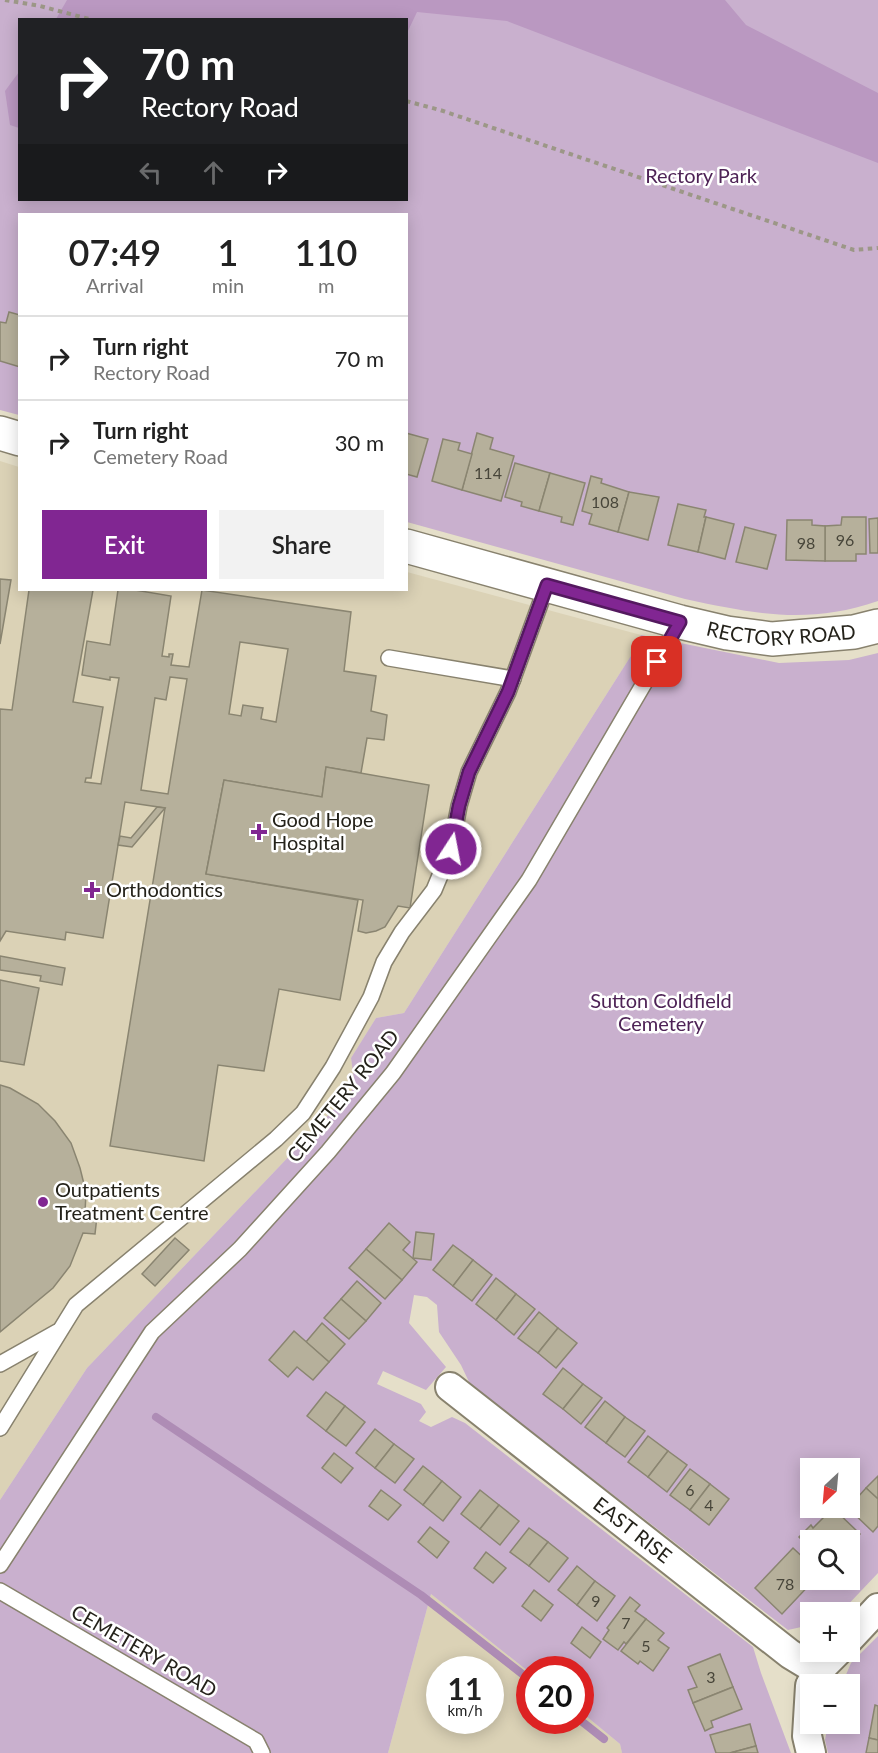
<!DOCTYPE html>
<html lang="en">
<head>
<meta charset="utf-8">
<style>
	body { margin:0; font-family:Lato,sans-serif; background:#f2f2f2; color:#222; height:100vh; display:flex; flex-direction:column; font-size:22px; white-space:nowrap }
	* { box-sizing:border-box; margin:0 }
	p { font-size:20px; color:#767676 }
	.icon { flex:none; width:33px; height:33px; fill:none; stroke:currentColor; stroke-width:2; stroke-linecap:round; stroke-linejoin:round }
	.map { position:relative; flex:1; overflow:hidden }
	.panel { position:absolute; left:18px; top:213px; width:390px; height:378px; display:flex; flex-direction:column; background:#fff; border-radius:0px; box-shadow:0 3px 15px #0003 }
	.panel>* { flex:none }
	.top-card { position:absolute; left:18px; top:18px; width:390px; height:183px; border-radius:0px; box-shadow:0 3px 15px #0003; background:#202124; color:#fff; overflow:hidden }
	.needle { width:39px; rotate:206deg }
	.controls { position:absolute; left:800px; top:1458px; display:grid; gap:12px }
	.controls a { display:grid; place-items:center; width:60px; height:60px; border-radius:0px; background:#fff; box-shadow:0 3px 15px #0003; font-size:30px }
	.speed { position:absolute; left:426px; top:1656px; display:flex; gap:12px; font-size:30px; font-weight:700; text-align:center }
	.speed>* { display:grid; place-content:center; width:78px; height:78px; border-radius:50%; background:#fff; box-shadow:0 3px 15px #0003; line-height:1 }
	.speed small { font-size:15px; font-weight:400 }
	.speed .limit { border:9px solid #d22; background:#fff; color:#111 }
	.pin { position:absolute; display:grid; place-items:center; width:51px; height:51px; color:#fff; margin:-26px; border-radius:12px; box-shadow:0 3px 9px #0006 }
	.me { position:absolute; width:66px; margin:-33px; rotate:11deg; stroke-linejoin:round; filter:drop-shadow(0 0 4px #0008) }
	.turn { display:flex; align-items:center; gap:21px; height:126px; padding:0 24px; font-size:27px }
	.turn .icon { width:78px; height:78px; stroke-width:2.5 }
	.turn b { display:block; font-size:42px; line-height:51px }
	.lanes { display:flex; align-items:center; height:57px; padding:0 24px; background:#0003; justify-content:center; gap:30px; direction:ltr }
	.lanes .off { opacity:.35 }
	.eta { display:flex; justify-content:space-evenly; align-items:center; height:102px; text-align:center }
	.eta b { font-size:36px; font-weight:600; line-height:42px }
	.primary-button { display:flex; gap:12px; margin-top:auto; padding:12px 24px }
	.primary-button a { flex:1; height:69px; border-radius:0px; background:#812692; color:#fff; font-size:24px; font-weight:600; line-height:69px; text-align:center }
	.primary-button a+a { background:#f2f2f2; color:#222 }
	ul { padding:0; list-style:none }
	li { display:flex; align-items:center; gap:18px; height:84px; padding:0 24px; border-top:2px solid #e0e0e0 }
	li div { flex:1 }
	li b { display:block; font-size:22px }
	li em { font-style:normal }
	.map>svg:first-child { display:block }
</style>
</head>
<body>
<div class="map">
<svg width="878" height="1753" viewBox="0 0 878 1753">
	<rect width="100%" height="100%" fill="#e5dfc9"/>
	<g fill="#dbd2b6" fill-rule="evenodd">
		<polygon points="0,461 19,467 20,590 406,590 407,572 641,635 634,651 404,1013 376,1018 351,1058 355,1087 87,1368 0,1500"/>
		<path d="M431 1594 529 1672 530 1720H580L581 1712 620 1744 622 1753H388ZM440 1670H490V1720H440Z"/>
	</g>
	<g fill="#c9b0ce" fill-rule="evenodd">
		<path d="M0 0H878V601C808 625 755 614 685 599L407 522 406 214H20L19 415 0 410ZM20 20H406V200H20Z"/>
		<path d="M641 635 779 663 849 660 878 653V1573L841 1612H810V1625L788 1630 470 1384 461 1365 439 1332 437 1305 427 1297 414 1295 409 1323 446 1367 426 1390 383 1371 377 1384 421 1404 426 1412 419 1421 431 1427 452 1417 465 1423 753 1647 761 1673 791 1753H622L620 1744 581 1712 580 1670H530L529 1672 431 1594 388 1753H0V1500L87 1368 355 1087 351 1058 376 1018 404 1013 634 651ZM810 1468H849V1508H810ZM810 1540H849V1580H810Z"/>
		<polygon points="878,1636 878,1753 828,1753 825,1740 828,1724 849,1724 849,1684 842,1684 851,1663"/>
	</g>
	<g fill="#ba98c1">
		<polygon points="67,0 725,0 746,25 878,93 878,163 507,21 417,12 407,33 406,20 56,19"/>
		<polygon points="19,72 19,128 10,125 5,91"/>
	</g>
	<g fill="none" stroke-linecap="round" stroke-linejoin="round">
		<g stroke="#ae8cb5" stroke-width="8">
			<polyline points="156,1417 421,1595 530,1680"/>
			<polyline points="580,1720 604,1739"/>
		</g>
	</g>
	<g fill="#b6b09b" stroke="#8a8571" stroke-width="1.5" fill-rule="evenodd">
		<polygon points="9,312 20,315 20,367 0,361 0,322 6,323"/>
		<polygon points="406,433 428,439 417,477 406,474"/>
		<polygon points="477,433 493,438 490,449 514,456 501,501 462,490"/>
		<polygon points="443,439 460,443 458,450 472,454 462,490 432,481"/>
		<polygon points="515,463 550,473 539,511 521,506 522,502 505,497"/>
		<polygon points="550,473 585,483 573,525 561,522 562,517 539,511"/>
		<polygon points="591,476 602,479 601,483 629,492 618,532 589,524 592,514 582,511"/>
		<polygon points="629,492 659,497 648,540 618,532"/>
		<polygon points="678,504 706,510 704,517 706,517 698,552 668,545"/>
		<polygon points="706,517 734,524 725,559 698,552"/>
		<polygon points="842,517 866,517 866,554 856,554 856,561 825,561 825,526 841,525"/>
		<polygon points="878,518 878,553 870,553 869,519"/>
		<polygon points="787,520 812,520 812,525 825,526 825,561 786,560"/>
		<polygon points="745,527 776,535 767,569 736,562"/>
		<polygon points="0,579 11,580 0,644"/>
		<path d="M29 590H93L73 702 103 707 91 778H86L85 782 101 784 119 678 110 677V680L82 675 87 641 110 645 118 590H135L171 596 162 656 169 657V654H173L171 665 189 667 202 590 351 612 344 671 376 676 371 711 387 715 384 740 367 738 361 773 326 767 322 797 224 780 206 874 358 900 340 1000 279 989 264 1071 218 1065 204 1161 110 1146 165 808 125 802 103 938 66 932 65 940 6 931 0 941V709L12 710ZM240 642 288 649 276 722 261 719 263 708 243 705 241 716 229 714ZM170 677 187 679 168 794 141 790 155 698 166 700Z"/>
		<polygon points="326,767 429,785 410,908 398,906 385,927 376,931 366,933 358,931 363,900 206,874 224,780 322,797"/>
		<polygon points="157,807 165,808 132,847 118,845 120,836 131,838"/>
		<polygon points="0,956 65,968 62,985 40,981 41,976 0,970"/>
		<polygon points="0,980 39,988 24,1065 0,1061"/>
		<polygon points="0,1085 10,1088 38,1104 55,1121 71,1143 80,1168 86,1192 85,1213 97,1216 95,1234 83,1233 70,1266 53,1288 0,1332"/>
		<polygon points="389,1223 410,1242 403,1250 417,1262 402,1280 366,1249"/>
		<polygon points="416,1232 434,1234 431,1260 413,1258"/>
		<polygon points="175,1238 189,1250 155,1286 142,1274"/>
		<polygon points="453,1245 473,1260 453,1286 433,1270"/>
		<polygon points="366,1249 402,1280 385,1299 349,1268"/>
		<polygon points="473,1260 492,1275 472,1301 453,1286"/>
		<polygon points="496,1278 516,1294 496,1320 476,1304"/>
		<polygon points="357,1281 381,1303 366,1321 341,1299"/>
		<polygon points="516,1294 535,1309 514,1335 496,1320"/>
		<polygon points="341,1299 366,1321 349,1339 324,1318"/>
		<polygon points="539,1312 558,1328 538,1353 518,1338"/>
		<polygon points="322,1323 345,1344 329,1362 306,1342"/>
		<polygon points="558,1328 577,1343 556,1368 538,1353"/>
		<polygon points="294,1331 329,1362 313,1380 297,1367 288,1377 269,1360"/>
		<polygon points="563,1368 583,1384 563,1409 543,1394"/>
		<polygon points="583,1384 602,1398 581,1424 563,1409"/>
		<polygon points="326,1392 345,1406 326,1431 307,1416"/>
		<polygon points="605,1401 625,1417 606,1443 585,1427"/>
		<polygon points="345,1406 365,1422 346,1446 326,1431"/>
		<polygon points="625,1417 645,1431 625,1457 606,1443"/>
		<polygon points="375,1429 394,1444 375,1468 356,1453"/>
		<polygon points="648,1436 668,1451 648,1477 628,1462"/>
		<polygon points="394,1444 414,1459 395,1483 375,1468"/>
		<polygon points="668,1451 687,1465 667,1492 648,1477"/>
		<polygon points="334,1453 353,1468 341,1483 322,1468"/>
		<polygon points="423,1466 442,1481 423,1505 404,1490"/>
		<polygon points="690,1469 710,1484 690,1510 670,1495"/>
		<polygon points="878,1476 878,1499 866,1488"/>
		<polygon points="442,1481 461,1497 443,1521 423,1505"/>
		<polygon points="710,1484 729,1499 709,1525 690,1510"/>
		<polygon points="866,1488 878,1499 878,1526 873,1532 848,1508"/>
		<polygon points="381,1490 401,1505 388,1520 369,1506"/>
		<polygon points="480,1490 499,1505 480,1529 461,1514"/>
		<polygon points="499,1505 519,1521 500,1545 480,1529"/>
		<polygon points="833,1508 860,1534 849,1545 849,1540 810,1540 810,1559 802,1551 807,1545 799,1537 811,1525 813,1528"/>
		<polygon points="430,1527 449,1542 437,1558 418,1542"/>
		<polygon points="529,1528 548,1542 529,1566 510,1552"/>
		<polygon points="548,1542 568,1558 549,1582 529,1566"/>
		<polygon points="793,1548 810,1564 810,1580 814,1580 782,1614 755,1588"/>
		<polygon points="486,1552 506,1568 493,1583 474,1568"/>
		<polygon points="577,1566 595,1581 577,1605 558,1590"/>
		<polygon points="595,1581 615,1596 597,1621 577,1605"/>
		<polygon points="534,1590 553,1605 541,1621 522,1606"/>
		<polygon points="630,1597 640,1605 635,1611 646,1619 626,1644 624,1642 618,1650 603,1639 609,1630 607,1628"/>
		<polygon points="646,1619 664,1633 658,1640 669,1648 653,1671 640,1661 638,1664 621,1651"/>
		<polygon points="582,1627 601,1642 590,1658 571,1643"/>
		<polygon points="720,1654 733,1687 693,1703 688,1690 697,1687 688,1667"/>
		<polygon points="733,1687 742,1709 711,1721 713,1727 705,1731 693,1703"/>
		<polygon points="875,1705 878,1706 878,1740 869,1738"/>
		<polygon points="750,1724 756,1746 730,1753 716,1753 710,1735"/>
		<polygon points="869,1738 878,1740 878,1753 866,1753"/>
		<polygon points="756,1746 758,1753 730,1753"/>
	</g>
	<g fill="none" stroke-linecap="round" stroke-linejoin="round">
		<defs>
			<g id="service">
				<polyline points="389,658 513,679"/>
				<polyline points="0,1364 57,1332"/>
				<polyline points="0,1428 76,1305 276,1139 303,1113 333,1067 371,997 384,962 402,932 434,890 451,849 459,806 469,772 508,692 547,585"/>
				<polyline points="0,1565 152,1332 240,1249 328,1152 393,1073 529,880 680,622"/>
				<polyline points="0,1591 256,1741 262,1753"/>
			</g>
			<g id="minor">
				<path id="s1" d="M450 1387 790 1654 818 1671"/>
				<polyline points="849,1639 878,1608"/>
				<polyline points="811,1684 818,1671 837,1652"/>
				<polyline points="810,1686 807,1736 811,1753"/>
			</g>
			<g id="tertiary">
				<polyline points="0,433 20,439"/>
				<path id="s2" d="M406 546 680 622 727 633 772 639 854 632 878 626"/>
			</g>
		</defs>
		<use href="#service" stroke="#88826e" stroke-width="18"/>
		<use href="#minor" stroke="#88826e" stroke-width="32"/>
		<use href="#tertiary" stroke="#88826e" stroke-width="36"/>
		<g stroke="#9c9787" stroke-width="4" stroke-dasharray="4.5 4.5" stroke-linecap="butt">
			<polyline points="5,0 40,6 93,20"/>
			<polyline points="406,101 440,110 854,250 878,248"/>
		</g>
		<use href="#service" stroke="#fff" stroke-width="15"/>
		<use href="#minor" stroke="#fff" stroke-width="28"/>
		<use href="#tertiary" stroke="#fff" stroke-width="33"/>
	</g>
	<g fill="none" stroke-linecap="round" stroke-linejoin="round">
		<defs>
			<polyline id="route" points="451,849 459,806 469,772 508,692 547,585 680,622 657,662"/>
		</defs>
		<use href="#route" stroke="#54195f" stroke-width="15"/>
		<use href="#route" stroke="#812692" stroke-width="10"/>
	</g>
	<g fill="#812692" stroke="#fff" stroke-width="2">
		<path d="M256 823h6v6h6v6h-6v6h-6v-6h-6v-6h6z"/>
		<path d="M89 881h6v6h6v6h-6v6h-6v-6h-6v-6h6z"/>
		<circle cx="43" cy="1202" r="6"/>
	</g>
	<g text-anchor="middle" stroke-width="5" stroke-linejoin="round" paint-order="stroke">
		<g font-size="16" fill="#48463a">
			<text x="488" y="479">114</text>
			<text x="605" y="508">108</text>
			<text x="845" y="546">96</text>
			<text x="806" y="549">98</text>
			<text x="690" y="1496">6</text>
			<text x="709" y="1511">4</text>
			<text x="785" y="1590">78</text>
			<text x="596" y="1607">9</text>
			<text x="626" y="1629">7</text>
			<text x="646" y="1652">5</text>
			<text x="711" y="1683">3</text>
		</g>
		<g font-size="20" fill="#4e2356" stroke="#fff">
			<text x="701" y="183">Rectory Park</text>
			<text x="661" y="1008">Sutton Coldfield<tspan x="661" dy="23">Cemetery</tspan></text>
		</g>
		<g font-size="20" fill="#24221a" stroke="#fff">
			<text dy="7" stroke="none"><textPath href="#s2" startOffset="387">RECTORY ROAD</textPath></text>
			<text transform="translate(343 1096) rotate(-51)" y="7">CEMETERY ROAD</text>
			<text dy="7" stroke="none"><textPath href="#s1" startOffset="232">EAST RISE</textPath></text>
			<text transform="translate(144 1651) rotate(30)" y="7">CEMETERY ROAD</text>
		</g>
		<g font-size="20" fill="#24221a" stroke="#fff" text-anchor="start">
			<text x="272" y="827">Good Hope<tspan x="272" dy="23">Hospital</tspan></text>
			<text x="106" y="897">Orthodontics</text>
			<text x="55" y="1197">Outpatients<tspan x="55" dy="23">Treatment Centre</tspan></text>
		</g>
	</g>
</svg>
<div class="controls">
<a><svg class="needle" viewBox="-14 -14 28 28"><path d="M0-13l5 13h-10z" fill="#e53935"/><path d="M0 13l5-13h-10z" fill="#767676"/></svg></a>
<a><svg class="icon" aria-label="search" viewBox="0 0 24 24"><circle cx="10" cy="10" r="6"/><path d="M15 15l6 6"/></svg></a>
<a>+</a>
<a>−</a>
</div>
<div class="speed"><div>11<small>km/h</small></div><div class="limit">20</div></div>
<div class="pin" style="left:657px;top:662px;background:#d93025"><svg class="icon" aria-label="arrive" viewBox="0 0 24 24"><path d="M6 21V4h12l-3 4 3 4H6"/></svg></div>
<svg class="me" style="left:451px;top:849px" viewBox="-20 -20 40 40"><circle r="17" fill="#812692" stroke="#fff" stroke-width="3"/><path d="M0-11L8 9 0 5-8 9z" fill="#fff"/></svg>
<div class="top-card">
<div class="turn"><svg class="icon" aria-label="right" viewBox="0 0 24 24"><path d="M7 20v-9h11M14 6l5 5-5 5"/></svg><div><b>70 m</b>Rectory Road</div></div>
<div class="lanes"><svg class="icon off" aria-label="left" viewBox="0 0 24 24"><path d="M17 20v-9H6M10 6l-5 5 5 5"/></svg><svg class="icon off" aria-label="ahead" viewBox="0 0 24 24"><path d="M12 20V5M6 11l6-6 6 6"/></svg><svg class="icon" aria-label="right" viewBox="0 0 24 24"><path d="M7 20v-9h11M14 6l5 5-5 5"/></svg></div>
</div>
<section class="panel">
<div class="eta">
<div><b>07:49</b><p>Arrival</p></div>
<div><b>1</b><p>min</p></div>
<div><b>110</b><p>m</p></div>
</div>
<ul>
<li><svg class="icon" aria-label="right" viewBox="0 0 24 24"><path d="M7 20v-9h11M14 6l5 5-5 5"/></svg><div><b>Turn right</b><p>Rectory Road</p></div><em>70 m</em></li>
<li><svg class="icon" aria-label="right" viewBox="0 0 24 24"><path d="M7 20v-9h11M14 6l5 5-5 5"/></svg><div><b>Turn right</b><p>Cemetery Road</p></div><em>30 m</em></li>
</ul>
<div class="primary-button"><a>Exit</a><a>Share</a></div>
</section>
</div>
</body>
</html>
